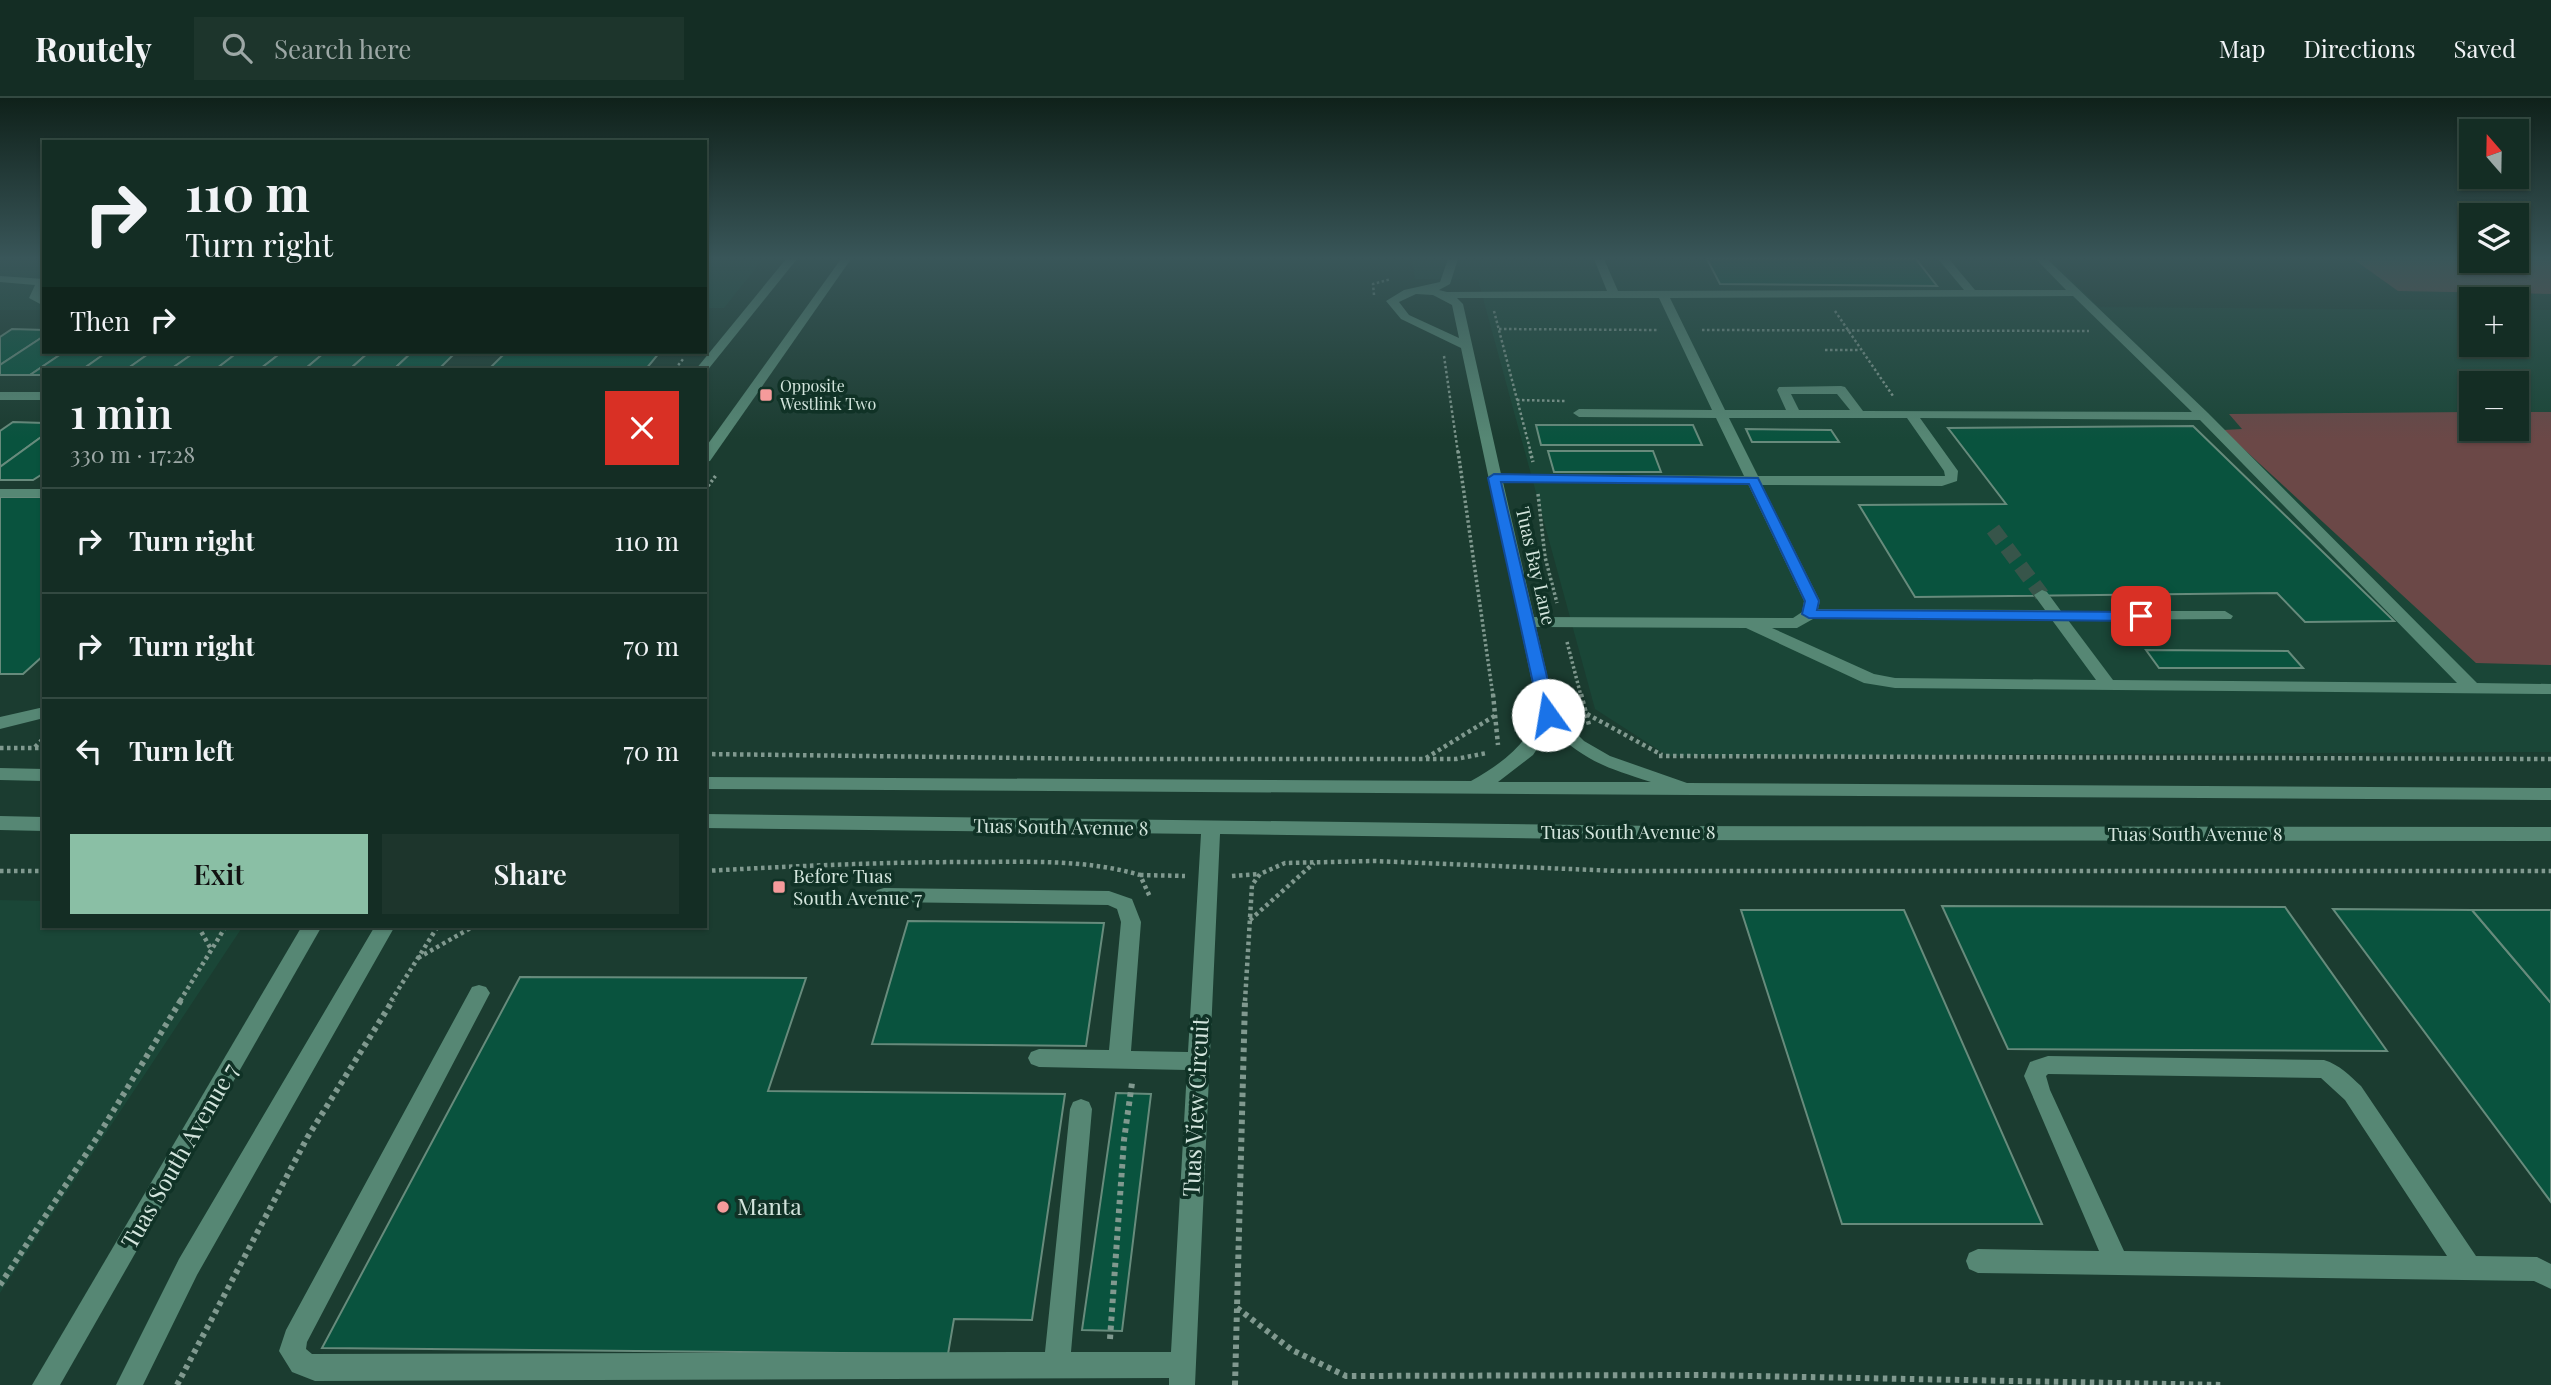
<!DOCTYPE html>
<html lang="en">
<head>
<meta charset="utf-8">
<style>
	body { margin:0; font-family:"Playfair Display",serif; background:#1d352c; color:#f1f3f6; height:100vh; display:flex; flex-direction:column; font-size:26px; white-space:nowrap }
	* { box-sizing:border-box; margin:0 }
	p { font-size:23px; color:#9da8a6 }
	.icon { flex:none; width:38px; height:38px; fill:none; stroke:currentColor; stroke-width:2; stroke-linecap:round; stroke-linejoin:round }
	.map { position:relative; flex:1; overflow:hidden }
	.sheet { position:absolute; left:42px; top:270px; width:665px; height:560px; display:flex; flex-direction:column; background:#142d24; border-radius:0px; box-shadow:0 2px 5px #0004,0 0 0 2px #334941 }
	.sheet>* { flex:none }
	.hud { position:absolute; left:42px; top:42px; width:665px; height:214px; border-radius:0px; box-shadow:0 2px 5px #0004,0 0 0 2px #334941; background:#142d24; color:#f1f3f6; overflow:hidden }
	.needle { width:46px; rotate:340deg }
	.controls { position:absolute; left:2459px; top:21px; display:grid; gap:14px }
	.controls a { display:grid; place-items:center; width:70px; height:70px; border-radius:0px; background:#142d24; box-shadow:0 2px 5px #0004,0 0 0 2px #334941; font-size:35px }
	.pin { position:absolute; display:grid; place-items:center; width:60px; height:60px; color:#fff; margin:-30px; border-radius:14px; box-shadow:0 4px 10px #0006 }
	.me { position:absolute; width:77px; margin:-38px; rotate:347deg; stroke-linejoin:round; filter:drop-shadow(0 0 5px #0008) }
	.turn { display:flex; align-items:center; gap:24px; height:147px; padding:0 28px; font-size:32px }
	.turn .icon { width:91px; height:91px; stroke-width:2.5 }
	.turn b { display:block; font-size:49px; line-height:60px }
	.then { display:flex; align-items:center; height:66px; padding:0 28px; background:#0003; gap:14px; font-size:26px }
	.round { display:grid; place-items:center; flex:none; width:74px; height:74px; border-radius:0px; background:#1d352c }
	.overview { display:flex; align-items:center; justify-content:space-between; height:119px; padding:0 28px }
	h1 { font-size:42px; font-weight:600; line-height:52px }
	.primary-button { display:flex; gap:14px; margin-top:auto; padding:14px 28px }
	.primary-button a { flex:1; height:80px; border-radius:0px; background:#8abfa5; color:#111; font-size:28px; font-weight:600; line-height:80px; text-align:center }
	.primary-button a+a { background:#1d352c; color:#f1f3f6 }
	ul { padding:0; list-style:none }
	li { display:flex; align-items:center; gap:21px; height:105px; padding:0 28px; border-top:2px solid #334941 }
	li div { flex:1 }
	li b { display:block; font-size:26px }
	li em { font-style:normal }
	header { display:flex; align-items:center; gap:42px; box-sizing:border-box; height:98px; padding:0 35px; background:#142d24; border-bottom:2px solid #334941 }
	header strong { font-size:33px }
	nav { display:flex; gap:38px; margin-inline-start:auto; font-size:24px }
	.search { width:490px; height:63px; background:#1d352c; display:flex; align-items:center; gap:18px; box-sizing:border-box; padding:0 24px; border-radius:0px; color:#9da8a6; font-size:26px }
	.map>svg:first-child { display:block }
</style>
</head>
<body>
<header>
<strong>Routely</strong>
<div class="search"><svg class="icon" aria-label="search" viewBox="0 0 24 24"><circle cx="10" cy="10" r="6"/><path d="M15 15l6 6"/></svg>Search here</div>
<nav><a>Map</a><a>Directions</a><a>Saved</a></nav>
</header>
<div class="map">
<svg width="2551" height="1287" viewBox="0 0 2551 1287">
	<rect width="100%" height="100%" fill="#1b3c30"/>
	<g fill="#1a4637" fill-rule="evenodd">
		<rect x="0" y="161" width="44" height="51"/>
		<polygon points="705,161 763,161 724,210 705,210"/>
		<path d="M1412 161H2050L2099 209 2471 212V247H2516L2517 212H2551V654L1668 658 1595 611 1478 182 1415 181ZM2471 285H2516V331H2471Z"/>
		<polygon points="0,802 44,803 44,828 243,828 0,1195"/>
	</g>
	<g fill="#6b4847">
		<polygon points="2353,161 2551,161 2551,196 2398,193"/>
		<polygon points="2471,314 2471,331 2516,331 2517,314 2551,314 2551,567 2476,565 2223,332 2242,331 2229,316"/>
	</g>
	<g fill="#09533e" stroke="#678b7c" stroke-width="2">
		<polygon points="1707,161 1916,161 1937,188 1720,186"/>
		<polygon points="12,231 44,232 44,238 0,267 0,239"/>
		<polygon points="44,238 44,254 64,254 30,277 0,277 0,267"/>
		<polygon points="64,254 107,254 83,271 44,271 44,277 30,277"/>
		<polygon points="107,254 151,254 127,271 83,271"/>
		<polygon points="151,254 195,254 171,271 127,271"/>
		<polygon points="195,254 238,254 216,271 171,271"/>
		<polygon points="238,254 282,254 260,271 216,271"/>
		<polygon points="282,254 325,254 305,271 260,271"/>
		<polygon points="325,254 369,254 350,271 305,271"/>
		<polygon points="369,254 412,254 394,271 350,271"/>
		<polygon points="412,254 456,254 439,271 394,271"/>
		<polygon points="506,254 660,254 646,271 489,271"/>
		<polygon points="13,324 44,325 44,337 0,369 0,333"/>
		<polygon points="1536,327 1693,327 1702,347 1541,347"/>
		<polygon points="2193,328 2394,523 2305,524 2277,495 1915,499 1859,407 2006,406 1948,330"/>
		<polygon points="1746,331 1831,332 1839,344 1752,344"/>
		<polygon points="44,337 44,375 33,382 0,382 0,369"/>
		<polygon points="1548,353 1653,353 1661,374 1554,374"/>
		<polygon points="0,399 44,399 44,557 23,576 0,576"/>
		<polygon points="2146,552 2288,553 2303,570 2159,570"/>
		<polygon points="1942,808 2285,809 2387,953 2008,951"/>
		<polygon points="2333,811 2472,812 2551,905 2551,1104"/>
		<polygon points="1741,812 1904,812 2042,1126 1842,1126"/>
		<polygon points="2472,812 2551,812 2551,905"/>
		<polygon points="908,823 1104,825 1086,948 872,946"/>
		<polygon points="520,879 806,880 768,993 1065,996 1032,1222 954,1221 948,1256 322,1250"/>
		<polygon points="1116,995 1151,996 1122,1233 1082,1232"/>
	</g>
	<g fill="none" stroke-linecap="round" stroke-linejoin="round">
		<polyline stroke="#37554a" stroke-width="15" stroke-dasharray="15 8" stroke-linecap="butt" points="1993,431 2042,497"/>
		<g stroke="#80998f" stroke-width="2.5" stroke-dasharray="2.5 2.5" stroke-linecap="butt">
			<polyline points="1374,197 1373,186 1391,181"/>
			<polyline points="1494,213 1531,355"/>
			<polyline points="1835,213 1893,298"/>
			<polyline points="1499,231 1659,232"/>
			<polyline points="1702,232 2089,233"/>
			<polyline points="1825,252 1860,252"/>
			<polyline points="1444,258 1458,355"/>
			<polyline points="675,271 684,260"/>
			<polyline points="1517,302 1565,303"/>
		</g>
		<g stroke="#80998f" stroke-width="3.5" stroke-dasharray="2.5 2.5" stroke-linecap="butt">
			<polyline points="1458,353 1493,598"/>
			<polyline points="1530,353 1533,364"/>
			<polyline points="705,392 717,376"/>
			<polyline points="1538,396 1545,459 1557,505"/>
			<polyline points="1567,544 1581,598"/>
		</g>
		<g stroke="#80998f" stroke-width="4.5" stroke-dasharray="3.5 3.5" stroke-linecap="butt">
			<polyline points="1493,596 1498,647"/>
			<polyline points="1581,596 1589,627"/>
			<polyline points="1587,616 1662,657"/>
			<polyline points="35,649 44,640"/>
			<polyline points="0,650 44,650"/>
			<polyline points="705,656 1106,661 1456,661 1487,655"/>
			<polyline points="1659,658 2551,661"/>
			<polyline points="1426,660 1496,617"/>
			<polyline points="0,773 44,773"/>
			<path d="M705 773C794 768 882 764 971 764 1028 764 1085 761 1140 777L1150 799"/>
			<polyline points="1140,777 1185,778"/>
			<polyline points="1232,778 1260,776"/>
			<polyline points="1250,822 1314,765"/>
			<polyline points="198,828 211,851"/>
			<polyline points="418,860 474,828"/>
			<polyline points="180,903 226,828"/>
			<polyline points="391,903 438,828"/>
			<polyline points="1245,903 1252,787 1260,776 1285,765 1374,763 1618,773 2551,773"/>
		</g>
		<g stroke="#80998f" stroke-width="6" stroke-dasharray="4.5 4.5" stroke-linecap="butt">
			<polyline points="0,1187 98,1038 181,902"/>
			<polyline points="1237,1210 1292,1252 1346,1278 1702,1277 2223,1287"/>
			<polyline points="1110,1241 1124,1042 1132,985"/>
			<polyline points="177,1287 307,1040 393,902"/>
			<polyline points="1235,1287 1245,902"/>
		</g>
		<g fill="#568774" fill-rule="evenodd">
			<polygon points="786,161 797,161 706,274 696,271"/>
			<polygon points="841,161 851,161 710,363 705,364 705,350"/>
			<path d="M1448 161H1458L1450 186 1439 192 1447 194 1607 193 1594 161H1604L1618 193 1964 192 1938 161H1949L1975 192H2066L2036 161H2047L2208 315 2477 585 2551 586V596L1895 590 1864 585 1746 530 1536 529 1556 615 1584 643 1610 658 1687 685 2551 690V702L705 691V679L1471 683C1501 666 1524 649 1539 617L1461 250 1401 221 1386 203 1404 192 1440 184ZM1416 196 1433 197 1452 207 1459 240 1409 217 1399 204ZM2073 198 2192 314 1863 313 1845 289 1841 288 1779 289 1777 292 1786 312H1725L1670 200ZM1457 200H1659L1712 312 1579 311 1573 315 1579 319 1716 320 1744 378 1501 376 1463 206ZM1791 296H1837L1850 312H1799ZM1729 320H1907L1944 373 1945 378H1758ZM1920 320 2200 322 2457 585 2113 582 2068 522 2231 521 2233 518 2225 513H2061L2047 494 2042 492 2034 497 2045 512 1818 511 1820 503 1762 387 1942 388 1957 383 1958 373ZM1503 384 1748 386 1804 503 1802 514 1793 520 1534 519ZM1813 521 2052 522 2096 582 1895 580 1874 576 1772 530H1797ZM1551 630C1584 663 1607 670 1651 684H1498L1533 657Z"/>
			<polygon points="0,178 44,181 41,199 44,208 29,200 35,187 0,184"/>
			<rect x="0" y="294" width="44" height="8"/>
			<rect x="0" y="391" width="44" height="8"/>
			<polygon points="44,609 44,620 0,631 0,619"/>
			<polygon points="0,670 44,671 44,683 0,682"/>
			<polygon points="705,716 1659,728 2551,729 2551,743 1659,742 1220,736 1195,1287 1169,1287 1169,1280 315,1283 292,1274 279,1253 286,1232 472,889 479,887 486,889 490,895 307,1244 306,1251 312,1256 1045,1254 1070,1011 1073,1004 1081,1001 1089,1004 1092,1011 1071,1254 1171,1254 1187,972 1039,969 1031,966 1028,960 1031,954 1039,951 1109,952 1121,824 1117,811 1108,807 884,804 877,802 874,797 877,792 884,790 1109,793 1132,801 1141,824 1131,953 1188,954 1201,736 705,730"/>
			<polygon points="0,718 44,719 44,733 0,732"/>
			<polygon points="302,828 322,828 60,1287 32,1287"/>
			<polygon points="375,828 395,828 197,1177 143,1287 116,1287 179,1161"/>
			<path d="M2048 958 2324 962C2340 967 2349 977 2361 988L2476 1158 2537 1159 2551 1166V1191L2534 1183 1978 1175 1969 1171 1966 1163 1969 1155 1978 1151 2099 1153 2024 978 2030 964ZM2048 976 2321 980 2345 1002 2447 1158 2124 1153 2050 992 2046 978Z"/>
		</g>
	</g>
	<linearGradient id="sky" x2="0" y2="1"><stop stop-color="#0f211a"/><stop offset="0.47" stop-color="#395659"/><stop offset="1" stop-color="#395659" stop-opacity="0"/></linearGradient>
	<rect width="2551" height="341" fill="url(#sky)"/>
	<polygon fill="#1a73e8" stroke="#114b97" stroke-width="2" points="1494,376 1758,380 1819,503 1817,512 2141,514 2148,518 2141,523 1809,520 1802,516 1805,503 1749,386 1501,384 1556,617 1548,622 1540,617 1488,380"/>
	<g fill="#f59b9b" stroke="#103226" stroke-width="2.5">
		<rect x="759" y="290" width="14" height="14" rx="3.5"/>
		<rect x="772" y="782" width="14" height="14" rx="3.5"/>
		<circle cx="723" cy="1109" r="7"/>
	</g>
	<g text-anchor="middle" stroke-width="7" stroke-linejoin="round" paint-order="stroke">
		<g font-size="16" fill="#d3e5dd" stroke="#103226" text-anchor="start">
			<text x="780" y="294">Opposite<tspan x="780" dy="18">Westlink Two</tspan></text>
		</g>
		<g font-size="19" fill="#d3e5dd" stroke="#103226">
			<text transform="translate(1536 468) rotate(77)" y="7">Tuas Bay Lane</text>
			<text transform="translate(1061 729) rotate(1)" y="7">Tuas South Avenue 8</text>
			<text x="1628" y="741">Tuas South Avenue 8</text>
			<text x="2195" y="743">Tuas South Avenue 8</text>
		</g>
		<g font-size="19" fill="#d3e5dd" stroke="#103226" text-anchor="start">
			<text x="793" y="785">Before Tuas<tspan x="793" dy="22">South Avenue 7</tspan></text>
		</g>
		<g font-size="23" fill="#d3e5dd" stroke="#103226">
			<text transform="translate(1196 1009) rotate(-87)" y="8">Tuas View Circuit</text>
			<text transform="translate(180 1058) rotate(-60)" y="8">Tuas South Avenue 7</text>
		</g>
		<g font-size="23" fill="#d3e5dd" stroke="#103226" text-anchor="start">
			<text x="737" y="1117">Manta</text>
		</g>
	</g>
</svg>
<div class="controls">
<a><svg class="needle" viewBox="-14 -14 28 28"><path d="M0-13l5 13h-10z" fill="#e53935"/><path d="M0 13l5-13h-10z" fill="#9da8a6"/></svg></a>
<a><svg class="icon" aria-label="layers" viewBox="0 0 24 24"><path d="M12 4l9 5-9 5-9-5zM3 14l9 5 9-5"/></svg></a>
<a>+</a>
<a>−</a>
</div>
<div class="pin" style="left:2141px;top:518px;background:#d93025"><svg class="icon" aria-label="arrive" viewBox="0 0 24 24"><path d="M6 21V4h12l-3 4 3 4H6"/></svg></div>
<svg class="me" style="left:1548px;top:617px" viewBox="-20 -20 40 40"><circle r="19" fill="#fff"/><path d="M0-13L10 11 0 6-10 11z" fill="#1a73e8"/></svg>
<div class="hud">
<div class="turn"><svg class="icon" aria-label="right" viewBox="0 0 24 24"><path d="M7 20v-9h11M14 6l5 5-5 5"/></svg><div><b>110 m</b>Turn right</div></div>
<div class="then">Then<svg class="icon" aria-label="right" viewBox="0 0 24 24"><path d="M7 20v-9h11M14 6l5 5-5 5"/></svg></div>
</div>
<section class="sheet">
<div class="overview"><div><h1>1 min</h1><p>330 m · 17:28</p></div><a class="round" style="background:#d93025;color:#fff"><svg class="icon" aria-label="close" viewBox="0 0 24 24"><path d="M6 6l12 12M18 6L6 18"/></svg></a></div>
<ul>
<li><svg class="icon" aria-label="right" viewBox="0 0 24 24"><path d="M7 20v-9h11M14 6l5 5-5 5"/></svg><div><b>Turn right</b></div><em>110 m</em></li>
<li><svg class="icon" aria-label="right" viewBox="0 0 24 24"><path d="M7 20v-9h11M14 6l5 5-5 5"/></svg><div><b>Turn right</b></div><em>70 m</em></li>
<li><svg class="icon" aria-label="left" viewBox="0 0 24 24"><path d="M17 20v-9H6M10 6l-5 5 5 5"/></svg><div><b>Turn left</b></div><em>70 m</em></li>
</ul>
<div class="primary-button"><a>Exit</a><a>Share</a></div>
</section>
</div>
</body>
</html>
